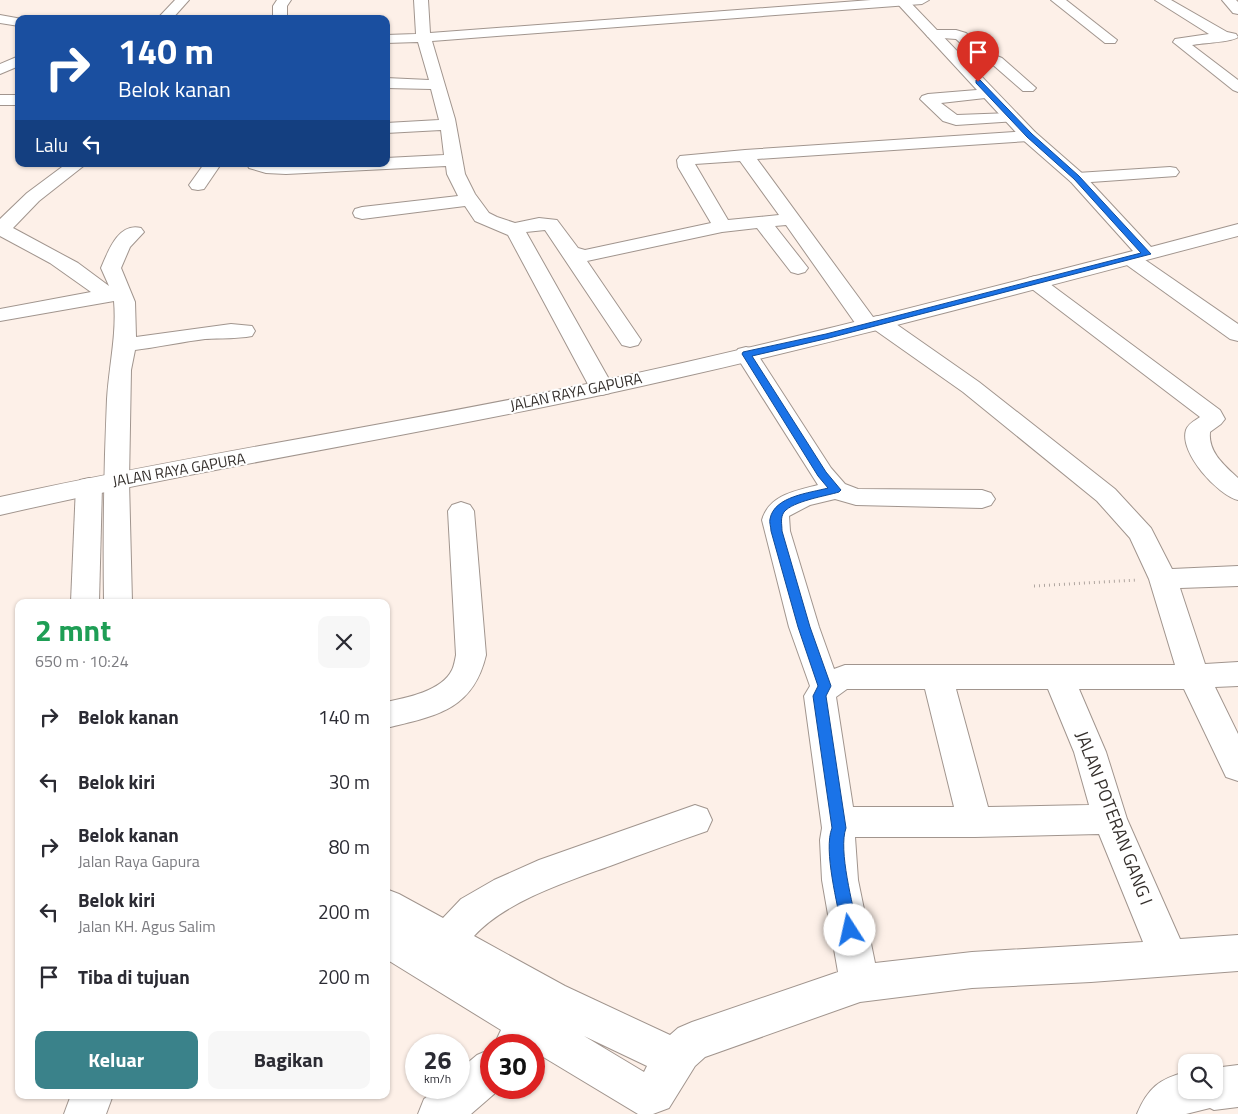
<!DOCTYPE html>
<html lang="id">
<head>
<meta charset="utf-8">
<style>
	body { margin:0; font-family:"Titillium Web",sans-serif; background:#f7f7f7; color:#2b2b33; height:100vh; display:flex; flex-direction:column; font-size:19px; white-space:nowrap }
	* { box-sizing:border-box; margin:0 }
	p { font-size:16px; color:#7c7c81 }
	.icon { flex:none; width:28px; height:28px; fill:none; stroke:currentColor; stroke-width:2; stroke-linecap:round; stroke-linejoin:round }
	.map { position:relative; flex:1; overflow:hidden }
	.sheet { position:absolute; left:15px; top:599px; width:375px; height:500px; display:flex; flex-direction:column; background:#fff; border-radius:10px; box-shadow:0 1px 4px #0004 }
	.sheet>* { flex:none }
	.guide { position:absolute; left:15px; top:15px; width:375px; height:152px; border-radius:10px; box-shadow:0 1px 4px #0004; background:#1a4fa0; color:#fff; overflow:hidden }
	.controls { position:absolute; left:1178px; top:1054px; display:grid; gap:10px }
	.controls a { display:grid; place-items:center; width:45px; height:45px; border-radius:10px; background:#fff; box-shadow:0 1px 4px #0004; font-size:25px }
	.speed { position:absolute; left:405px; top:1034px; display:flex; gap:10px; font-size:25px; font-weight:700; text-align:center }
	.speed>* { display:grid; place-content:center; width:65px; height:65px; border-radius:50%; background:#fff; box-shadow:0 1px 4px #0004; line-height:1 }
	.speed small { font-size:12px; font-weight:400 }
	.speed .limit { border:8px solid #d22; background:#fff; color:#111 }
	.pin { position:absolute; display:grid; place-items:center; width:42px; height:42px; color:#fff; margin:-51px -21px; border-radius:50% 50% 50% 0; rotate:-45deg; box-shadow:0 0 5px #0007 }
	.pin .icon { rotate:45deg }
	.me { position:absolute; width:55px; margin:-28px; rotate:350deg; stroke-linejoin:round; filter:drop-shadow(0 0 4px #0008) }
	.turn { display:flex; align-items:center; gap:18px; height:105px; padding:0 20px; font-size:22px }
	.turn .icon { width:65px; height:65px; stroke-width:2.5 }
	.turn b { display:block; font-size:35px; line-height:42px }
	.then { display:flex; align-items:center; height:48px; padding:0 20px; background:#0003; gap:10px; font-size:19px }
	.round { display:grid; place-items:center; flex:none; width:52px; height:52px; border-radius:10px; background:#f7f7f7 }
	.summary { display:flex; align-items:center; justify-content:space-between; height:85px; padding:0 20px }
	h1 { font-size:30px; font-weight:700; line-height:38px; color:#1e9e55 }
	.primary-button { display:flex; gap:10px; margin-top:auto; padding:10px 20px }
	.primary-button a { flex:1; height:58px; border-radius:10px; background:#3a828a; color:#fff; font-size:20px; font-weight:700; line-height:58px; text-align:center }
	.primary-button a+a { background:#f7f7f7; color:#2b2b33 }
	ul { padding:0; list-style:none }
	li { display:flex; align-items:center; gap:15px; height:65px; padding:0 20px }
	li div { flex:1 }
	li b { display:block; font-size:19px }
	li em { font-style:normal }
	.map>svg:first-child { display:block }
</style>
</head>
<body>
<div class="map">
<svg width="1238" height="1114" viewBox="0 0 1238 1114">
	<rect width="100%" height="100%" fill="#fdf0e8"/>
	<g fill="none" stroke-linecap="round" stroke-linejoin="round">
		<defs>
			<g id="minor">
				<polygon points="175,0 189,0 172,19 157,19"/>
				<polygon points="277,0 291,0 287,6 287,19 273,19 273,6"/>
				<path d="M414 0H428L430 33 871 0H929L922 4 432 41 455 119 465 174 475 194 489 213 497 217 515 223 539 218 557 220 578 248 585 250 711 223 678 167 677 160 680 156 745 150 1029 131 1035 132 1037 136 1035 140 1029 141 757 159 873 317 878 316 886 317 979 382 1115 489 1151 528 1172 569 1238 566V586L1180 588 1205 664 1238 662V686L1215 687 1238 734V781L1226 777 1184 689H1079L1106 752 1127 819 1180 939 1238 935V971L1091 982 972 988 860 1002 705 1057 695 1066 669 1108 653 1114H638L535 1052 534 1053V1045H494L501 1030 386 959V889L399 894 443 918 461 899 494 880 539 860 695 805 707 809 712 820 707 831C675 842 642 854 610 866 566 882 506 901 474 936L565 986 670 1035 678 1028 692 1022 838 972 822 880 820 840 822 828 804 696 810 686 789 627 762 520C769 495 795 491 818 485L735 354 738 349 746 347 754 349 831 468 845 484 858 489 982 490 991 493 995 499 991 505 982 508 856 505 835 499 810 505 789 516 790 531 819 627 834 669 845 665H1175L1149 579 1130 538 1097 501 963 392 875 330 868 331 860 330 786 225 775 226 808 268 805 272 798 274 791 272 757 228 722 232 587 261 641 340 638 345 630 347 622 345 545 230 526 232 614 388 610 393 602 395 594 393 590 388 508 235 475 221 465 206 362 219 355 217 353 213 355 209 362 207 458 196 447 174 446 166 286 174 266 173 249 168 247 164H386V158L444 155 441 130 386 133V123L439 120 431 89 386 88V78L429 80 418 42 386 43V35L416 34ZM740 161 779 215 728 220 695 164ZM847 689H925L954 807H853L836 697ZM956 689H1048L1074 752 1089 805 988 807ZM1099 834 1143 942 972 952 875 963 858 880 855 837H975ZM584 1036 647 1066 644 1072Z"/>
				<polygon points="1051,0 1066,0 1117,40 1115,43 1105,43"/>
				<path d="M1155 0H1171L1227 32 1236 34 1238 37C1233 42 1202 43 1192 45L1238 80V92L1233 90 1173 42 1175 39 1209 34Z"/>
				<polygon points="1222,0 1236,0 1238,2 1238,14 1233,13"/>
				<polygon points="0,15 22,19 19,19 19,26 0,23"/>
				<polygon points="933,30 956,30 966,33 987,52 1002,58 1036,88 1033,91 1023,91 992,64 977,58 956,39 928,37 926,34"/>
				<polygon points="19,56 19,66 0,74 0,64"/>
				<polygon points="989,89 994,91 997,94 994,97 941,103 957,115 1011,113 1017,115 1019,118 1017,121 956,125 943,121 920,99 922,96 928,94"/>
				<rect x="0" y="95" width="19" height="10"/>
				<path d="M66 164H86L39 201 13 228 78 263 109 286 101 268C108 252 118 222 141 228L144 232 130 247 121 268 135 302 136 337 231 324 252 326 255 331 252 336C237 339 220 338 205 339 182 342 158 347 135 350L131 370 129 481 132 602H104C103 534 104 467 107 399 109 366 117 334 114 301L0 321V309L91 292 50 263 0 236V219L27 193Z"/>
				<polygon points="204,164 221,164 204,189 198,190 192,189 189,185"/>
				<polygon points="1170,167 1176,168 1179,172 1176,176 1077,183 1071,182 1068,178 1071,174 1077,173"/>
				<polygon points="1131,253 1138,255 1238,324 1238,341 1230,339 1124,263 1121,259 1124,255"/>
				<path d="M1035 276 1042 278 1220 410 1225 419 1221 424 1210 432C1208 452 1224 465 1238 478V500C1218 495 1179 453 1186 430 1188 424 1194 421 1200 417L1028 286 1025 282 1028 278Z"/>
				<polygon points="89,478 98,480 102,486 99,602 71,602 76,486 80,480"/>
				<path d="M461 502 470 505 474 511 486 655C473 710 436 716 386 728V702C406 698 442 691 452 670 454 666 455 660 456 655L448 511 452 505Z"/>
				<polygon points="491,1049 491,1088 501,1088 471,1114 418,1114 424,1099 438,1088 459,1088 459,1070 477,1055"/>
				<path d="M1238 1065V1107L1214 1110 1210 1108 1186 1114H1137C1148 1088 1159 1079 1186 1072V1090H1214V1068Z"/>
				<polygon points="71,1095 113,1095 106,1114 64,1114"/>
			</g>
			<path id="major" d="M894 0H908L1035 132 1083 174 1151 247 1238 224V236C1027 291 815 349 601 395 401 438 199 469 0 515V497C199 453 401 424 601 381 780 343 957 296 1133 251L1071 182 1023 140Z"/>
		</defs>
		<use href="#minor" stroke="#a1958e" stroke-width="2"/>
		<use href="#major" stroke="#a1958e" stroke-width="2"/>
		<polyline stroke="#b0a6a0" stroke-width="3" stroke-dasharray="1 4" stroke-linecap="butt" points="1034,586 1137,580"/>
		<use href="#minor" fill="#fff" fill-rule="evenodd"/>
		<use href="#major" fill="#fff" fill-rule="evenodd"/>
	</g>
	<path fill="#1a73e8" stroke="#114b97" d="M976 80H980L1032 134 1079 176 1151 254 829 338 752 356 826 472 841 490 839 492C826 496 793 501 784 512 780 518 782 524 782 531L810 627 831 686 826 696 846 828C838 850 853 905 858 930L856 935 850 937 845 935 842 930C838 905 823 850 832 828L813 696 818 686 798 627 771 531C771 527 769 522 770 519 774 496 810 493 828 488L818 476 742 354 743 352 826 334 1141 253 1074 179 1027 137 976 83Z"/>
	<g text-anchor="middle" stroke-width="4" stroke-linejoin="round" paint-order="stroke">
		<g font-size="15" fill="#35302d" stroke="#fff">
			<text transform="translate(576 392) rotate(-12)" y="5">JALAN RAYA GAPURA</text>
			<text transform="translate(179 470) rotate(-10)" y="5">JALAN RAYA GAPURA</text>
		</g>
		<g font-size="18" fill="#35302d" stroke="#fff">
			<text transform="translate(1114 818) rotate(69)" y="6">JALAN POTERAN GANG I</text>
		</g>
	</g>
</svg>
<div class="controls">
<a><svg class="icon" aria-label="search" viewBox="0 0 24 24"><circle cx="10" cy="10" r="6"/><path d="M15 15l6 6"/></svg></a>
</div>
<div class="speed"><div>26<small>km/h</small></div><div class="limit">30</div></div>
<div class="pin" style="left:978px;top:82px;background:#d93025"><svg class="icon" aria-label="arrive" viewBox="0 0 24 24"><path d="M6 21V4h12l-3 4 3 4H6"/></svg></div>
<svg class="me" style="left:850px;top:930px" viewBox="-20 -20 40 40"><circle r="19" fill="#fff"/><path d="M0-13L10 11 0 6-10 11z" fill="#1a73e8"/></svg>
<div class="guide">
<div class="turn"><svg class="icon" aria-label="right" viewBox="0 0 24 24"><path d="M7 20v-9h11M14 6l5 5-5 5"/></svg><div><b>140 m</b>Belok kanan</div></div>
<div class="then">Lalu<svg class="icon" aria-label="left" viewBox="0 0 24 24"><path d="M17 20v-9H6M10 6l-5 5 5 5"/></svg></div>
</div>
<section class="sheet">
<div class="summary"><div><h1>2 mnt</h1><p>650 m · 10:24</p></div><a class="round"><svg class="icon" aria-label="close" viewBox="0 0 24 24"><path d="M6 6l12 12M18 6L6 18"/></svg></a></div>
<ul>
<li><svg class="icon" aria-label="right" viewBox="0 0 24 24"><path d="M7 20v-9h11M14 6l5 5-5 5"/></svg><div><b>Belok kanan</b></div><em>140 m</em></li>
<li><svg class="icon" aria-label="left" viewBox="0 0 24 24"><path d="M17 20v-9H6M10 6l-5 5 5 5"/></svg><div><b>Belok kiri</b></div><em>30 m</em></li>
<li><svg class="icon" aria-label="right" viewBox="0 0 24 24"><path d="M7 20v-9h11M14 6l5 5-5 5"/></svg><div><b>Belok kanan</b><p>Jalan Raya Gapura</p></div><em>80 m</em></li>
<li><svg class="icon" aria-label="left" viewBox="0 0 24 24"><path d="M17 20v-9H6M10 6l-5 5 5 5"/></svg><div><b>Belok kiri</b><p>Jalan KH. Agus Salim</p></div><em>200 m</em></li>
<li><svg class="icon" aria-label="arrive" viewBox="0 0 24 24"><path d="M6 21V4h12l-3 4 3 4H6"/></svg><div><b>Tiba di tujuan</b></div><em>200 m</em></li>
</ul>
<div class="primary-button"><a>Keluar</a><a>Bagikan</a></div>
</section>
</div>
</body>
</html>
